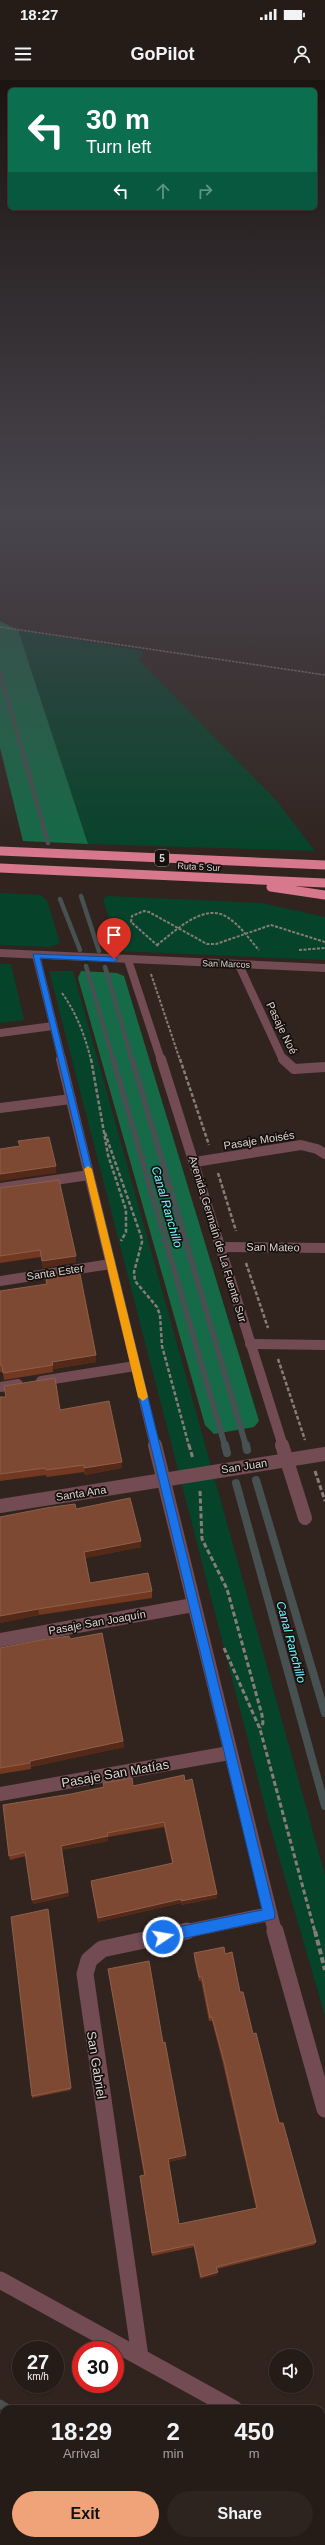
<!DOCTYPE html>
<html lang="en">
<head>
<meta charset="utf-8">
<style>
	body { margin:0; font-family:Helvetica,sans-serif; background:#2d2420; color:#f1f3f6; height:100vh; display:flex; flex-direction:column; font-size:15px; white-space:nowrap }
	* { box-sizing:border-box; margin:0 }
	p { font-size:13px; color:#a3a1a1 }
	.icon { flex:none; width:22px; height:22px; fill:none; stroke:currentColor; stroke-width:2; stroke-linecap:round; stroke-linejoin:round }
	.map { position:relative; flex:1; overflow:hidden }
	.panel { position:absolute; left:0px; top:2325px; width:325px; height:140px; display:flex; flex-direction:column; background:#251b17; border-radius:12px 12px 0 0; box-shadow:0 1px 3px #0004,0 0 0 1px #423936 }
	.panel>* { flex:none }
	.guide { position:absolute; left:8px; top:8px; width:309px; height:122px; border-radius:6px; box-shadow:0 1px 3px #0004,0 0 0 1px #423936; background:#0b6e4f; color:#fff; overflow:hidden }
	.tools { position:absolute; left:269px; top:2269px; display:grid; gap:8px }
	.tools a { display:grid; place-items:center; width:44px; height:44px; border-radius:50%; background:#251b17; box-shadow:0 1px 3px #0004,0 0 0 1px #423936; font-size:20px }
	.speed { position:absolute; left:12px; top:2261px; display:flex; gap:8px; font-size:20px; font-weight:700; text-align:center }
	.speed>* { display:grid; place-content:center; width:52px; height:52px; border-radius:50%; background:#251b17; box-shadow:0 1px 3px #0004,0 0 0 1px #423936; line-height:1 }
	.speed small { font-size:10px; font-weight:400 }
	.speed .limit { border:6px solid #d22; background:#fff; color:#111 }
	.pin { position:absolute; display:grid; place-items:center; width:34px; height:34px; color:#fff; margin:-41px -17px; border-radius:50% 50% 50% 0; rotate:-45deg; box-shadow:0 0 4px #0007 }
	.pin .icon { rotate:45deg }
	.me { position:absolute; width:44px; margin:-22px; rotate:78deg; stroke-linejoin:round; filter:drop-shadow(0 0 3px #0008) }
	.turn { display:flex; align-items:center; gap:14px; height:84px; padding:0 12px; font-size:18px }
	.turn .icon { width:52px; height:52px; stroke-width:2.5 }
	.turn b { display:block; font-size:28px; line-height:34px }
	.lanes { display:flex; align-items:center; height:38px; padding:0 12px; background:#0003; justify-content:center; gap:20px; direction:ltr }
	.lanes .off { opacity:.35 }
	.eta { display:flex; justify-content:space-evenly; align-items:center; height:68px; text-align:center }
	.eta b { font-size:24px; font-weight:600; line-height:28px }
	.action { display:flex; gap:8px; margin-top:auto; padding:8px 12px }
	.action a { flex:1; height:46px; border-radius:24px; background:#f0a279; color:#111; font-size:16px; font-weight:600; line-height:46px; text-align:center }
	.action a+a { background:#2d2420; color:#f1f3f6 }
	.status { display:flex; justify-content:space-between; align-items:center; height:28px; padding:0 20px; background:#251b17; direction:ltr }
	.status svg { height:11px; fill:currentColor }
	header { display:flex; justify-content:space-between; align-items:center; height:52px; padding:0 12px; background:#251b17; font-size:18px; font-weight:600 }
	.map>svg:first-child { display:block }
</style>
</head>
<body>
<div class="status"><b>18:27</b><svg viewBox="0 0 49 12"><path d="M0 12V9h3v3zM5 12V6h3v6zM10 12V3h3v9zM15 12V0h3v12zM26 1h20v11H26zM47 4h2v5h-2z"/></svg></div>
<header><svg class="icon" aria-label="menu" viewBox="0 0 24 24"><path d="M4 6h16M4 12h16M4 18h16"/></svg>GoPilot<svg class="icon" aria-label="person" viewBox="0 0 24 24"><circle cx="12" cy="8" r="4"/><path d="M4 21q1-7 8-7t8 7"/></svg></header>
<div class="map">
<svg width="325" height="2465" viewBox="0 0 325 2465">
	<rect width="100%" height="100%" fill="#31241f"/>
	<g fill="#06432b">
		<polygon points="18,550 143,571 139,580 276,720 315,771 88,764"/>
		<polygon points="0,813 40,815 47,820 60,863 51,867 0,865"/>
		<polygon points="107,816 261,823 325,837 325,880 119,871 103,819"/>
		<polygon points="0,884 11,884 24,940 0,943"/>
		<polygon points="49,891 73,891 325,1795 325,1936 272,1753"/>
	</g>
	<g fill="#156b48">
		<polygon points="0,541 18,550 88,764 23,761 0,668"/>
		<polygon points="81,891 117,893 124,896 259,1341 254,1347 214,1354 205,1345 78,898"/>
	</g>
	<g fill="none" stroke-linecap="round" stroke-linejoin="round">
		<polyline stroke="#475151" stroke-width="3.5" points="0,593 23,674"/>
		<g stroke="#475151" stroke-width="4.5">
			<polyline points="23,673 48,763"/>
			<polyline points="81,816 99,871"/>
			<polyline points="60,819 80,870"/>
			<polyline points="86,886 113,980"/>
			<polyline points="105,887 132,980"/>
		</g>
		<g stroke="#475151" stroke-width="6">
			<polyline points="113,979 225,1366"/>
			<polyline points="132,979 246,1366"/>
		</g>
		<g stroke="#475151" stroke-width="8">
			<polyline points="225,1365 227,1373"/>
			<polyline points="246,1365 247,1370"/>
			<polyline points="256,1400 325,1633"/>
			<polyline points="236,1403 325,1726"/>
		</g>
		<g stroke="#475151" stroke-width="9">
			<polyline points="0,2324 8,2329"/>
			<polyline points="239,2461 246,2465"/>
		</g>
		<polyline stroke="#877c78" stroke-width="1.5" stroke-dasharray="2.5 1" stroke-linecap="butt" points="0,547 325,595"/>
		<g stroke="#877c78" stroke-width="2" stroke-dasharray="3 1.5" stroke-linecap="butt">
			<path d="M157 865C174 852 204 822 227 837 240 845 249 859 259 870"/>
			<polyline points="158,866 131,842 132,836 144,831 149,832 207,864 216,864 271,845 325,862"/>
			<polyline points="299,870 325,868"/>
			<polyline points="151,894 180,980"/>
			<path d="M62 913C77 934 85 956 91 980"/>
		</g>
		<g stroke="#877c78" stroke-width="2.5" stroke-dasharray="4 2" stroke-linecap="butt">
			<polyline points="91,979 108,1075 126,1130 126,1152 121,1161"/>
			<polyline points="180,979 209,1065"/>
			<polyline points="105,1053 141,1156 142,1162 134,1192 135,1201 157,1227 160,1235 162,1266 189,1366"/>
			<polyline points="218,1093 236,1151"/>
			<polyline points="246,1183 268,1248"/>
			<polyline points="278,1279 305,1360"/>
		</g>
		<g stroke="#877c78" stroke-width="3" stroke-dasharray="5 2.5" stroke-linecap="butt">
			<polyline points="189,1365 193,1379"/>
			<polyline points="315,1391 325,1421"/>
			<polyline points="200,1411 202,1459 227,1509 262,1635 263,1643 260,1648"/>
			<polyline points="224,1568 260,1649 315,1852"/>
		</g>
		<polyline stroke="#877c78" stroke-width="4" stroke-dasharray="6 3" stroke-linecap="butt" points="315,1851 325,1890"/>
		<g stroke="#724b53" stroke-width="8">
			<polyline points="0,873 325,888"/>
			<polyline points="36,875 62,980"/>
			<polyline points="128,880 161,980"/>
			<polyline points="239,885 283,980"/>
			<polyline points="0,953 53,946"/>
		</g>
		<g stroke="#724b53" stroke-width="10">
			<polyline points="61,979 155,1366"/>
			<polyline points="161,979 283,1366"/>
			<polyline points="283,979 294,989 325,987"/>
			<polyline points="0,1028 71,1019"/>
			<polyline points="195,1082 301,1065 317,1069 325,1074"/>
			<polyline points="0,1108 89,1095"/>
			<polyline points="221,1167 325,1168"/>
			<polyline points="0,1201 111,1184"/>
			<polyline points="250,1264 325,1265"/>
			<polyline points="41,1301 135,1286"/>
			<polyline points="0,1307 18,1304"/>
		</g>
		<g stroke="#724b53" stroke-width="14">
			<polyline points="155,1365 275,1852"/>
			<polyline points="282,1365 305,1438"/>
			<polyline points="0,1426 325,1374"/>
			<polyline points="0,1560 193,1525"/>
			<polyline points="0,1714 229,1673"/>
			<polyline points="182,1852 269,1834"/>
		</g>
		<g stroke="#724b53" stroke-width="17">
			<polyline points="275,1851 325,2029"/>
			<polyline points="140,2277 85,1894 89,1880 102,1869 187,1851"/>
		</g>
		<g stroke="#724b53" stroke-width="17">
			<polyline points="0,2200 234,2329"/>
			<polyline points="321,2377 325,2379"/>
		</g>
		<g stroke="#d7788d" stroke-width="9">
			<polyline points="0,771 325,785"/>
			<polyline points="0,788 325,803"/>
			<polyline points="271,807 325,815"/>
		</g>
	</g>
	<g fill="#733920">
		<polygon points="0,1108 76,1176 76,1182 43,1188 41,1177 0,1183"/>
		<polygon points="45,1194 96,1282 53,1289 53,1292 4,1300 3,1292 0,1292 0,1211 46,1204"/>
		<polygon points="0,1317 60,1330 122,1388 85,1395 84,1392 47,1397 46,1395 0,1401"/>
		<polygon points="76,1429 141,1467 85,1478 90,1503 152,1511 152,1518 39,1535 0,1543 0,1437"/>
		<polygon points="70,1559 123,1661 124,1667 31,1687 31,1689 0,1694 0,1568"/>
		<polygon points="184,1695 217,1818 181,1825 181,1823 98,1842 91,1804 172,1783 164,1747 108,1757 108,1761 62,1770 69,1816 33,1824 26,1776 10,1780 9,1776 133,1706"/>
		<polygon points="48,1829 71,2010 32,2018 32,2016"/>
		<polygon points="194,1873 225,1874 240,1912 316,2162 314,2165 217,2189 217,2195 200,2199 194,2167 152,2176 140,2099 144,2095 108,1889 163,1963 186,2075 186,2078 169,2082 179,2144 256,2128 223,1984 212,1941 209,1941 201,1901 199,1901 194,1878"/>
	</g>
	<g fill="#542918">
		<polygon points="56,1086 56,1093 0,1101 0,1094"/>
		<polygon points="76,1176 76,1182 43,1188 42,1181"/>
		<polygon points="96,1275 96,1282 53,1289 52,1282"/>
		<polygon points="122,1382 122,1388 85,1395 84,1388"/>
		<polygon points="141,1461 141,1467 85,1478 84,1472"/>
		<polygon points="38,1529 39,1535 0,1543 0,1536"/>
		<polygon points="123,1661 124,1667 31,1687 30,1681"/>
		<polygon points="108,1756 108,1761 61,1770 61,1766"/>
		<polygon points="68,1812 69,1816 33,1824 32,1820"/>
		<polygon points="217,1814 217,1818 181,1825 181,1821"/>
		<polygon points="181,1819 181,1823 98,1842 98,1838"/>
		<polygon points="186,2075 186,2078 168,2082 168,2079"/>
		<polygon points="218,2192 217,2195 200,2199 201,2197"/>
	</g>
	<g fill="#7e4933" stroke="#8d5f4c">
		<polygon points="49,1057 56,1086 0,1094 0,1069 20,1066 18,1061"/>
		<polygon points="59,1100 76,1176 42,1181 40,1170 0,1176 0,1108"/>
		<polygon points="79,1189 96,1275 52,1282 53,1285 3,1293 2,1285 0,1285 0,1211 47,1204 45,1194"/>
		<polygon points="55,1298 60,1330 109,1321 122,1382 84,1388 84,1385 46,1390 45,1388 0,1394 0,1317 6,1317 4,1306"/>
		<polygon points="130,1418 141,1461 84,1472 90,1503 148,1493 152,1511 38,1529 0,1536 0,1437 46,1428 75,1424 76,1429"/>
		<polygon points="102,1553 123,1661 30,1681 30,1683 0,1688 0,1568 41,1560 69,1556 70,1559"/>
		<polygon points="184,1695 185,1701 192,1699 217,1814 181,1821 181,1819 98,1838 91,1801 173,1783 164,1742 107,1753 108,1756 61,1766 68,1812 32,1820 25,1772 9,1776 3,1725 71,1714 104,1707 103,1703 132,1698 133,1706"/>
		<polygon points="48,1829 71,2008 32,2016 11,1837"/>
		<polygon points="224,1867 225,1874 232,1872 240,1912 243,1912 253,1954 256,1953 279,2043 283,2043 316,2162 216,2187 218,2192 201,2197 194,2164 152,2173 140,2096 145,2095 108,1889 149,1881 163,1963 165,1962 186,2075 168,2079 179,2144 257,2128 224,1981 212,1937 210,1938 202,1897 199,1897 194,1873"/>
	</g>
	<linearGradient id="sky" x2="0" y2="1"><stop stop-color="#1b1411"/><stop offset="0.56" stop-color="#48454d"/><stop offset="1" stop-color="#48454d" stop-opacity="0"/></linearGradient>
	<rect width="325" height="776" fill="url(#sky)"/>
	<polygon fill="#1a73e8" stroke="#114b97" points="33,874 114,877 118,879 114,882 40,878 275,1834 274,1839 269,1840 163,1863 159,1861 157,1857 159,1852 163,1850 262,1830"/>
	<polygon fill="#f59e0b" points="88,1086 92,1089 148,1317 143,1321 138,1317 84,1089"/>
	<g text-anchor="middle" stroke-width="3.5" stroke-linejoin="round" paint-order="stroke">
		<g font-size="9" fill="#ddd4d1" stroke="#150f0d">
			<text transform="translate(199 787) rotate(3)" y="3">Ruta 5 Sur</text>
			<text transform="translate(226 884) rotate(2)" y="3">San Marcos</text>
		</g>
		<rect fill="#150f0d" stroke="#a19996" stroke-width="1" x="155" y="770" width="14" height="16" rx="3"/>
		<g font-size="10" font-weight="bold" fill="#ddd4d1">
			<text x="162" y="782">5</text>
		</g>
		<g font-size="11" fill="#ddd4d1" stroke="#150f0d">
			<text transform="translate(282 948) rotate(64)" y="4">Pasaje Noé</text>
			<text transform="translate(259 1060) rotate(-9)" y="4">Pasaje Moisés</text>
			<text transform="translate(218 1159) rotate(73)" y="4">Avenida Germaín de La Fuente Sur</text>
			<text transform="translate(273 1167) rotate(1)" y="4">San Mateo</text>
			<text transform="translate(55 1192) rotate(-9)" y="4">Santa Ester</text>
			<text transform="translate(244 1386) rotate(-9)" y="4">San Juan</text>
			<text transform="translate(81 1413) rotate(-9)" y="4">Santa Ana</text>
			<text transform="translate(97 1542) rotate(-10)" y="4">Pasaje San Joaquín</text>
		</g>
		<g font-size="12" font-style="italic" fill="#6bf7ff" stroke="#150f0d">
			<text transform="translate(167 1127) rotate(74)" y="4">Canal Ranchillo</text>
			<text transform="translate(291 1562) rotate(75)" y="4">Canal Ranchillo</text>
		</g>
		<g font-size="13" fill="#ddd4d1" stroke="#150f0d">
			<text transform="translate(115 1693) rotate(-10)" y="5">Pasaje San Matías</text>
			<text transform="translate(97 1985) rotate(81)" y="5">San Gabriel</text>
		</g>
	</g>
</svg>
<div class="tools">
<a><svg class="icon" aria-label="sound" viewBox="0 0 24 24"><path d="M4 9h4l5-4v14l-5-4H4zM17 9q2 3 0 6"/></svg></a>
</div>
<div class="speed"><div>27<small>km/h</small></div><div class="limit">30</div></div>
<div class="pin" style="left:114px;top:879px;background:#d93025"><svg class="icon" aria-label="arrive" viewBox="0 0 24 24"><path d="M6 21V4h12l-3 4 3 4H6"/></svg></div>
<svg class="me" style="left:163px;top:1857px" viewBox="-20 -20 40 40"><circle r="17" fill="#1a73e8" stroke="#fff" stroke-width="3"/><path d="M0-11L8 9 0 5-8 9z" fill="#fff"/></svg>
<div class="guide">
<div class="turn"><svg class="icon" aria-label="left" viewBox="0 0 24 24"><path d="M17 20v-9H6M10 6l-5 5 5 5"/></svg><div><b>30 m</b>Turn left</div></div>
<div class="lanes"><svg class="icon" aria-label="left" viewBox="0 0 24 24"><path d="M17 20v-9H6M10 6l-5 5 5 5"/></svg><svg class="icon off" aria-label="ahead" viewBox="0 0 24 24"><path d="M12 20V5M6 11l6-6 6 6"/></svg><svg class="icon off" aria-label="right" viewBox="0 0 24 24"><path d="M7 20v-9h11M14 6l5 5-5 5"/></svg></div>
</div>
<section class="panel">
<div class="eta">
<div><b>18:29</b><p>Arrival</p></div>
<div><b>2</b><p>min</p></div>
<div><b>450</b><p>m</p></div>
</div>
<div class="action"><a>Exit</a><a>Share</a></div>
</section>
</div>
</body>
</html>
